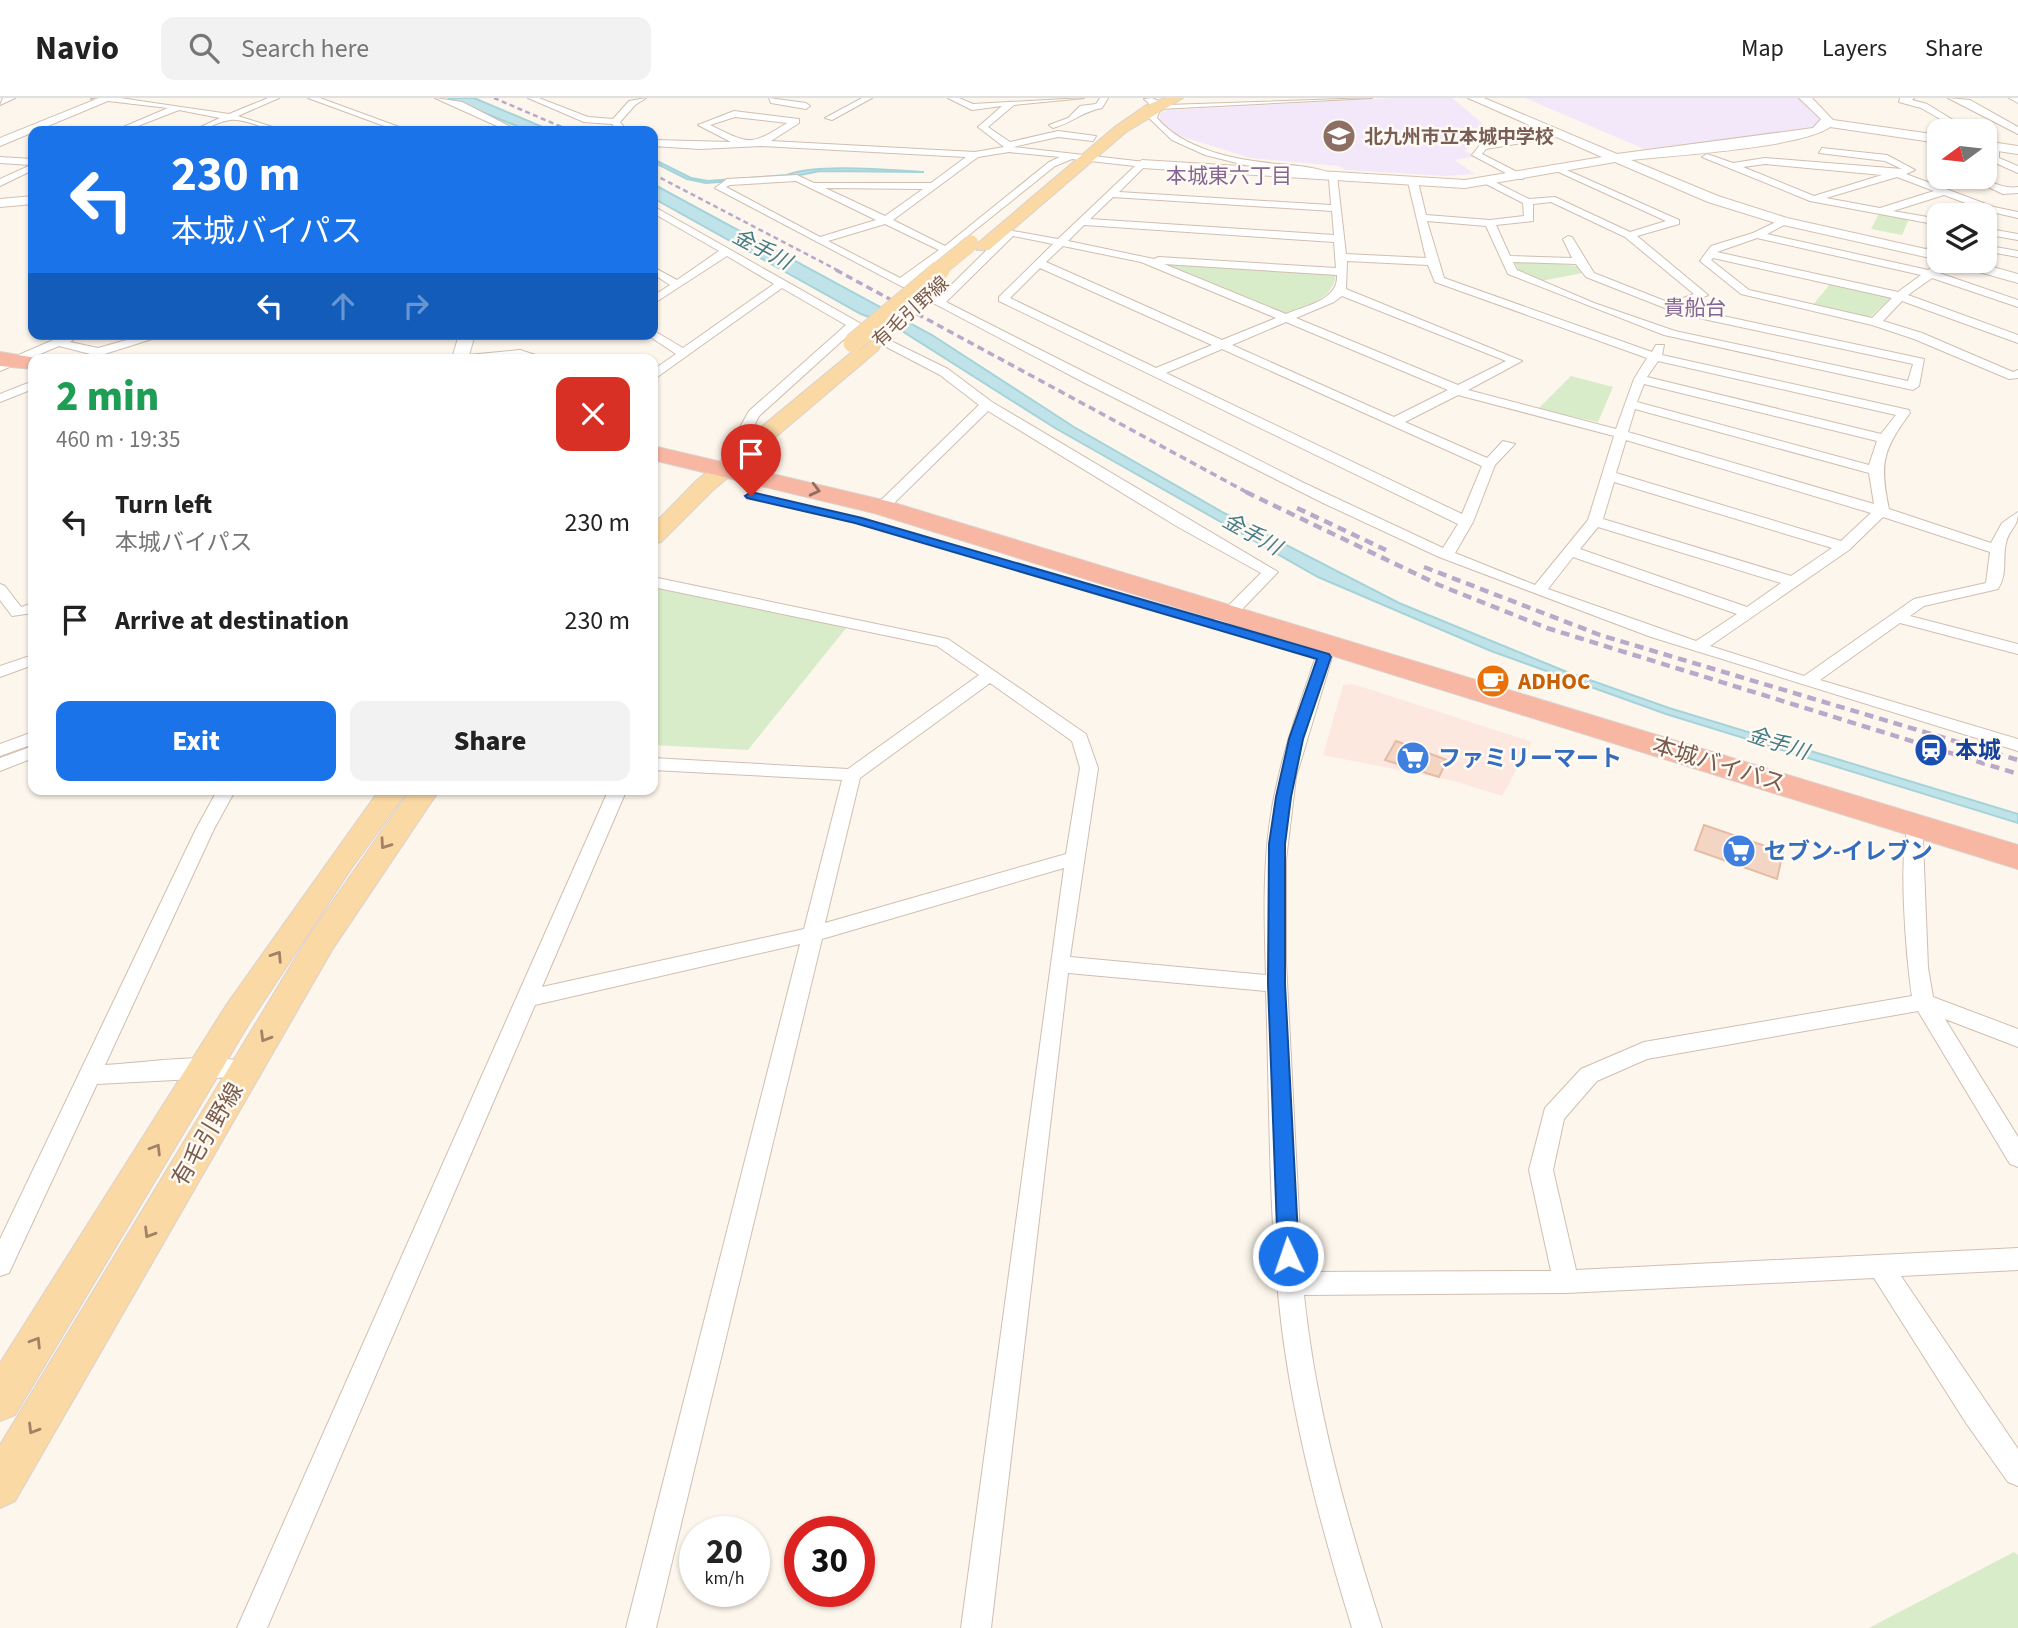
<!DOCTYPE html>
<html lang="en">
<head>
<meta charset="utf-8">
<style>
	body { margin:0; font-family:"Source Sans 3","Noto Sans JP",sans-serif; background:#f2f2f2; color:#222; height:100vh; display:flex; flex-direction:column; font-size:26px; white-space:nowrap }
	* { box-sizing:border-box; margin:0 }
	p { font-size:23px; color:#767676 }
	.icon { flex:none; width:38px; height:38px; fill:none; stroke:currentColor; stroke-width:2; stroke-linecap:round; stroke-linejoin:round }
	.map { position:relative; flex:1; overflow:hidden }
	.panel { position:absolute; left:28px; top:256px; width:630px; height:441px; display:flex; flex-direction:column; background:#fff; border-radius:14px; box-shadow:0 2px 5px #0004 }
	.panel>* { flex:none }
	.guide { position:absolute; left:28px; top:28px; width:630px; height:214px; border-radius:14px; box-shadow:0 2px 5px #0004; background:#1a73e8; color:#fff; overflow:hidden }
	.needle { width:46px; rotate:255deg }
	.fabs { position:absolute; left:1927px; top:21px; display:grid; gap:14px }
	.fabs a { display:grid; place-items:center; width:70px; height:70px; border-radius:14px; background:#fff; box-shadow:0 2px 5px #0004; font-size:35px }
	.speed { position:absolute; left:679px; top:1418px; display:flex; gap:14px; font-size:35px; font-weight:700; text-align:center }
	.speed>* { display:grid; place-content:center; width:91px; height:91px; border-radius:50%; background:#fff; box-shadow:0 2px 5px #0004; line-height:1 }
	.speed small { font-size:18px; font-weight:400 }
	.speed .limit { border:10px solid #d22; background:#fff; color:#111 }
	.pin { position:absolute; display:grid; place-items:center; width:60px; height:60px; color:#fff; margin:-72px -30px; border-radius:50% 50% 50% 0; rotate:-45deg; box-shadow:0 0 7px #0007 }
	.pin .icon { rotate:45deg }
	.me { position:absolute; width:77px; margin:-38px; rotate:357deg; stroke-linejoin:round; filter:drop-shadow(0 0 5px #0008) }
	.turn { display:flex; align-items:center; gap:24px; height:147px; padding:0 28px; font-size:32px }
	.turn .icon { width:91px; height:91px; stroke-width:2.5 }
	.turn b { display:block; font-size:49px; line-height:60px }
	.lanes { display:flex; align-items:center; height:66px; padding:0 28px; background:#0003; justify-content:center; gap:35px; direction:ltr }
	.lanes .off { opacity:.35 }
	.round { display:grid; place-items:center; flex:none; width:74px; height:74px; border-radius:14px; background:#f2f2f2 }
	.headline { display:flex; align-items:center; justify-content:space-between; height:119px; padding:0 28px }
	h1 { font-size:42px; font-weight:800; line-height:52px; color:#1e9e55 }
	.action { display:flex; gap:14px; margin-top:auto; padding:14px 28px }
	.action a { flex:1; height:80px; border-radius:14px; background:#1a73e8; color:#fff; font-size:28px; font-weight:800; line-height:80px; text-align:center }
	.action a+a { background:#f2f2f2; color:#222 }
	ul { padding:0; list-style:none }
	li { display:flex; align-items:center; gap:21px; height:98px; padding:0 28px }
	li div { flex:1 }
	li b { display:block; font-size:26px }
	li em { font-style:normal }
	header { display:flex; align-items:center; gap:42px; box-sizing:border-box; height:98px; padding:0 35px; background:#fff; border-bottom:2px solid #e0e0e0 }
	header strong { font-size:33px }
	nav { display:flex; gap:38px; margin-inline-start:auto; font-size:24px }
	.search { width:490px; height:63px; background:#f2f2f2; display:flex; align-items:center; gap:18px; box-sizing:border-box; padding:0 24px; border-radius:14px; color:#767676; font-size:26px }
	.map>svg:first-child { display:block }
</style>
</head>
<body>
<header>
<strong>Navio</strong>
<div class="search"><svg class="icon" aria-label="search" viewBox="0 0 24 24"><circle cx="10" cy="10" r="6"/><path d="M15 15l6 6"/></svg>Search here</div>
<nav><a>Map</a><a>Layers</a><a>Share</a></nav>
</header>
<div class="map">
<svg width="2018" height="1530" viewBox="0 0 2018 1530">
	<rect width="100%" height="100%" fill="#fdf6ec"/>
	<polygon fill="#fde8e0" points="1353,586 1532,644 1502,698 1454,683 1323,657 1343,587"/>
	<g fill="#f3e8fa">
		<polygon points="1392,0 1452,0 1499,39 1473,44 1465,53 1477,58 1455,62 1475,76 1446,78 1345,72 1339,68 1250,60 1177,37 1160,23 1160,15 1169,12"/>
		<polygon points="1525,0 1802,0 1822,21 1819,27 1809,32 1644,51"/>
	</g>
	<g fill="#d8ecc9">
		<polygon points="1879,116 1909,121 1902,137 1871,131"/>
		<polygon points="1515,162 1578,168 1583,175 1541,183 1519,174"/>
		<path d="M1174 164 1336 175C1334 202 1307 207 1285 216L1169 167Z"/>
		<polygon points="1831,185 1892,199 1868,221 1812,208"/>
		<polygon points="1571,278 1613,289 1598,324 1538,311"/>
		<polygon points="663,485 847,529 748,652 653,647 653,496"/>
		<polygon points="2014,1454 2018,1457 2018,1530 1869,1530"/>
	</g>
	<g fill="#bfe3e8" stroke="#a5d3da" stroke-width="2">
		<polygon points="448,0 474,0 552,33 529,33"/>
		<path d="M653 61 691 80 708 83 787 77C814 65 891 72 924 74L820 73 790 79 706 85 687 81 653 64Z"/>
		<polygon points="653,86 932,237 1074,329 1224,415 1399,505 1567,574 1669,610 2018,716 2018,725 1666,616 1491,553 1318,479 1055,330 894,228 861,216 653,100"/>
	</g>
	<g fill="#f3d5c3" stroke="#e6bba3" stroke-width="2">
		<polygon points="1396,643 1447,662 1439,679 1385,662"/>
		<polygon points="1704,727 1783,754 1777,781 1695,752"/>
	</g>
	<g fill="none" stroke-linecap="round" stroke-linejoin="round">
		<defs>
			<g id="street">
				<polygon points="3,0 15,0 0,7"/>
				<path d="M120 0 229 16 268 0H279L238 18 285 33C267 34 247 20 230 22 216 24 206 33 192 33L220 20 179 12 125 33H114L168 10 91 1Z"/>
				<polygon points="308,0 320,0 410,33 398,33"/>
				<polygon points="435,0 462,4 519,33 508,33"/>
				<polygon points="528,0 539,0 588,19 613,21 629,3 646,0 635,7 620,24 627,33 618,33 612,26 584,24"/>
				<polygon points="769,0 806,5 810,8 806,11 771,5"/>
				<polygon points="862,0 872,0 832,22 825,20"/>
				<path d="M948 0H959L973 6 1084 0 1014 7 988 29 1010 44 1058 33 1096 38 1093 43 1058 39 1013 49 1145 64V68L1119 94 1331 107 1329 81 1324 79 1245 67 1205 57 1172 42 1149 20 1153 9 1144 1 1152 0 1167 7 1372 0 1160 11 1157 20C1185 53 1237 62 1278 66 1299 68 1319 69 1337 78L1346 156 1426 160 1408 84 1413 81 1418 84 1426 117 1490 122 1524 118 1523 105 1486 86 1489 81 1529 101 1555 99 1630 134 1666 123 1552 71 1560 69 1679 122V126L1637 138 1708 197 1681 209 1924 261 1919 288 1913 292 1664 237 1508 176 1486 128 1427 123 1444 180 1652 254 1656 247H1664L1662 257 1909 312 1910 315C1883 352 1879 365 1889 411L1991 445 2002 425 2018 414C2018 430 2009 431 2006 445 2002 462 2008 475 1998 491L1924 508 1910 518 2018 546V556L1900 525 1820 582 2018 641V653L1651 539 1439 459 1323 405 1085 285 715 90 727 81 797 77 814 85H931L966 59 761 48 700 51 653 48V42L731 44 698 27 734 13 799 21V25L771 43 975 54 1004 49 978 29 1002 8 972 12ZM735 19 787 25C749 49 750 46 710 27ZM1009 54 1060 59 1049 64 945 148 893 122 978 59ZM1072 61 1135 68 1058 141 1007 132 938 200 909 185 1055 68ZM796 83 876 122 820 139 726 89 730 87ZM825 90 923 91 885 118ZM1113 99 1332 113 1334 137 1090 121ZM1551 104 1625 139 1694 196 1670 205 1594 175 1572 139 1568 138 1563 141 1572 160 1510 158 1496 127 1533 123V106ZM885 126 939 152 900 180 828 143ZM1084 127 1334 144 1336 170 1159 159 1154 161 1068 143ZM1013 138 1053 146 999 199V203L1458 426 1443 450 1304 385 946 204ZM1063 148 1141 164 1276 220 1222 242 1046 164ZM1347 163 1428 167 1435 184 1647 260 1634 281 1616 331 1468 292 1522 263 1346 191ZM1513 164 1576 166 1586 179 1680 216 1913 266 1908 283 1675 233 1594 205 1517 172ZM1164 166 1337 177C1339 202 1305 208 1286 216ZM1040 170 1212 247 1156 270 1010 200ZM1342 198 1506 263 1458 287 1296 220 1334 204ZM1286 224 1448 292 1394 319 1232 247ZM1222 251 1482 368 1462 416 1166 275ZM1658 263 1896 317 1881 336 1647 279ZM1644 286 1877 343 1869 367 1637 304ZM1458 297 1614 338 1588 422 1535 487 1455 455 1473 424 1495 367 1515 346 1503 343 1487 360 1405 324ZM1635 311 1869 375 1874 406 1628 334ZM1626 342 1871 415 1841 443 1616 375ZM1614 384 1832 450 1791 478 1603 421ZM1883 419 1990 454 1986 485 1914 501 1804 578 1710 548 1849 452ZM1598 429 1781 485 1747 509 1580 451ZM1573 459 1737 516 1696 543 1548 491Z"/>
				<path d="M1100 0H1108L1102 10C1083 13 1072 25 1053 30L1049 27 1068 20 1080 8 1096 6Z"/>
				<polygon points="1900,0 1914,0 1912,2 1927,6 1971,33 1961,33 1921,10 1899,4"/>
				<polygon points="1948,0 1970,2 2018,29 2018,36"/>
				<polygon points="2009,0 2018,0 2018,5"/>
				<polygon points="1560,33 1563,38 1486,51 1482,56 1523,77 1523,81 1517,81 1472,57 1480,47"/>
				<polygon points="1984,40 1999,47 1999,60 2018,68 2018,75 1991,63 1991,50 1984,47"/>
				<path d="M1822 50 1887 57 1915 72 1906 76 1994 109 2018 114V120L1987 113 1944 97 1893 113 1939 121V127L1810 103 1702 59 1707 56 1733 65 1765 60 1902 71 1885 63 1819 55ZM1765 66 1882 77 1814 98 1743 69ZM1897 79 1934 93 1880 110 1826 100Z"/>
				<polygon points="0,59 33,61 33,72 0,88 0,81 31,67 0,65"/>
				<path d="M1967 79C1986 78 2000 92 2018 89V95L2003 96Z"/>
				<polygon points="653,108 895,245 948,271 992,304 1278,474 1225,529 1213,529 1213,523 1261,475 1178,429 988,313 887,412 877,412 877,406 979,307 940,277 854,232 759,318 746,343 736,343 734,340 749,313 846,227 782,190 653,282 653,272 676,256 646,236 656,234 683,250 774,186 727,158 653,206 653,198 670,187 653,176 653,169 677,182 719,153 653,115"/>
				<path d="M1784 120 1789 123 1788 125 1767 136 1928 172 1941 163H1953L1939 175 2018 202V209L1932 180 1908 197 2018 237V245L1902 203 1883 223 1922 235 2013 274 2018 272V280L2009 281 1914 241 1872 227 1741 196 1700 163 1711 148 1753 135ZM1757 140 1921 177 1898 194 1717 154ZM1713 160 1892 200 1872 220 1749 192 1711 162Z"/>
				<polygon points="1984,130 2018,136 2018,142 1984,136"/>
				<polygon points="1939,131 1935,151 1926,153 1934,134"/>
				<polygon points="1984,147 2018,153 2018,159 1984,153"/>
				<polygon points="67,236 79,238 70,244 98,250 148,236 168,236 98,258 59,248 0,273 0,265"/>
				<polygon points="520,252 548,261 462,261 468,257"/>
				<polygon points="33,283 33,291 0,304 0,296"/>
				<path d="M653 479 948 541 1086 636 1098 670 1070 859 1266 877C1264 817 1262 754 1275 695 1285 644 1304 595 1320 546L1328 541 1334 543 1336 546 1296 679 1286 762V864L1302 1174 1551 1173 1529 1072 1545 1010 1581 971 1644 944 1912 898C1907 865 1896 748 1911 723H1925L1927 727 1923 743 1928 870 1933 899 2018 931V949L1945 921 2018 1039V1069L2010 1066 1918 913 1647 961 1597 983 1564 1021 1553 1072 1576 1172 2018 1150V1172L1901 1178 2018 1351V1388L2008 1384 1966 1325 1874 1180 1566 1195 1304 1197C1316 1312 1347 1421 1382 1530H1352C1322 1432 1295 1333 1282 1231 1268 1120 1270 1005 1266 893L1068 875 991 1530H961L1064 770 822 841 656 1530H626L800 846 535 907 267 1530H237L609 691H627L542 889 804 831 842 682 653 672V660L848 671 979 577 937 548 653 489ZM990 585 1072 643 1080 670 1066 756 825 825 860 680Z"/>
				<polygon points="0,486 5,488 21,509 33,505 33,515 12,518 0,502"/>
				<polygon points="33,557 33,567 0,579 0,568"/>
				<polygon points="33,634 33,646 0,658 0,646"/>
				<polygon points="33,648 33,660 0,673 0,660"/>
				<path d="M218 691H236L214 731 105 967C147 965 213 953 253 966L256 972 253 978 97 986 9 1175 0 1178V1141L196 731Z"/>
			</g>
			<g id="secondary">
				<polygon points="99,0 115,0 0,48 0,40"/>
				<path d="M1468 0H1484L1617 56 1813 30 1821 21 1799 0H1812L1833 22 1939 37V45L1830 29C1801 50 1674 57 1631 62L1718 98 1787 120 1939 154V162L1779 126 1708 104 1615 64 1465 90 1142 70 1136 66 1142 62 1465 82 1602 59Z"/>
				<polygon points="1984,43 2018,48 2018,56 1984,51"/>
				<polygon points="33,98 33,106 0,109 0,101"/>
				<polygon points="1949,163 1971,163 2018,176 2018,185 1951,166"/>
				<polygon points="459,236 475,236 468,261 452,261"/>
			</g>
			<g id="primary">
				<polygon points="1165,0 1183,0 1126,34 989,152 977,152 977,146 1116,28 1145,8"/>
				<polygon points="871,242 880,248 878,252 712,393 661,444 653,446 653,427 696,383 864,244"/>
				<polygon points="380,691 409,691 351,771 250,924 15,1317 0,1323 0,1265 227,906"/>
				<polygon points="411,691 440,691 332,852 15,1403 0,1410 0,1347 310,836"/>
			</g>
			<g id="highway">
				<polygon points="0,254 42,261 33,261 33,271 0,268"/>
				<polygon points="653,348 891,404 2018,747 2018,771 874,415 653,362"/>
			</g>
		</defs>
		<use href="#street" stroke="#d1beb0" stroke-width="2"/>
		<use href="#secondary" stroke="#d6c0b0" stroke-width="2"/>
		<use href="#primary" stroke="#dad1cd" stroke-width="2"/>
		<use href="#highway" stroke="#dad1cd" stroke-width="2"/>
		<use href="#street" fill="#fff" fill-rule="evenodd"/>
		<use href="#secondary" fill="#fff" fill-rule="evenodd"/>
		<use href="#primary" fill="#fbd9a5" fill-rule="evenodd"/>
		<use href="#highway" fill="#f7b7a3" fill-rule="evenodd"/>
		<g stroke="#b9a8c9" stroke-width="2.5" stroke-dasharray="5 3.5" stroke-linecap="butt">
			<polyline points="494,0 571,33"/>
			<polyline points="653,76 839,173"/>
		</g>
		<polyline stroke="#b9a8c9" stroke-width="3.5" stroke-dasharray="7 4.5" stroke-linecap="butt" points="836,172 1250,396"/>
		<g stroke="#b9a8c9" stroke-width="4.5" stroke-dasharray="9 6" stroke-linecap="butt">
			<polyline points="1246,394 1439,487 1547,530 2018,676"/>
			<polyline points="1297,410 1386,452"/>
			<polyline points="1424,469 1600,537 2018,662"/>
		</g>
		<defs>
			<polyline id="primary-bridge-far1" points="937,173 971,145"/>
			<polyline id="primary-bridge" points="853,245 940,172"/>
		</defs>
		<use href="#primary-bridge-far1" stroke="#dad1cd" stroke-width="16" stroke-linecap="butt"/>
		<use href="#primary-bridge" stroke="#dad1cd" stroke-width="20" stroke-linecap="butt"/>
		<use href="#primary-bridge-far1" stroke="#fbd9a5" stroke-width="15"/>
		<use href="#primary-bridge" stroke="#fbd9a5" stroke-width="19"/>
	</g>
	<defs><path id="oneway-chevron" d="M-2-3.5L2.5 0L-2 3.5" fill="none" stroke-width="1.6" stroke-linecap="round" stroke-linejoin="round" transform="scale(1.75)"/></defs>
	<use stroke="#936e5e" href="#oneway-chevron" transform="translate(815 392) rotate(14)"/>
	<g stroke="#a18267">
		<use href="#oneway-chevron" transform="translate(385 746) rotate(125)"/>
		<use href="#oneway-chevron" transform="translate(277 858) rotate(-57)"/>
		<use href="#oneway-chevron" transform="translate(265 939) rotate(121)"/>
		<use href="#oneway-chevron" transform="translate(156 1051) rotate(-58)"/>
		<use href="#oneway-chevron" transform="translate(149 1135) rotate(121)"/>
		<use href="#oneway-chevron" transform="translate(36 1244) rotate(-58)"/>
		<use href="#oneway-chevron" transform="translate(33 1331) rotate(121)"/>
	</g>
	<polygon fill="#1a73e8" stroke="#114b97" stroke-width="2" points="751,394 862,420 1329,556 1331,559 1303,641 1291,699 1285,746 1285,886 1299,1158 1296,1165 1288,1168 1281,1165 1278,1158 1268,886 1269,746 1276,699 1289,641 1317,561 855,425 747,400 745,398"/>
	<defs>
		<symbol id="school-disc" viewBox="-11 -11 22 22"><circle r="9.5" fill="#8d6e63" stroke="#fffaf3"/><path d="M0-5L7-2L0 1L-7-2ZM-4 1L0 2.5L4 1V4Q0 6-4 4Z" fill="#fff"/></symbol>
		<symbol id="cafe-disc" viewBox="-11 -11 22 22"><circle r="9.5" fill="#e8710a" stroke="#fffaf3"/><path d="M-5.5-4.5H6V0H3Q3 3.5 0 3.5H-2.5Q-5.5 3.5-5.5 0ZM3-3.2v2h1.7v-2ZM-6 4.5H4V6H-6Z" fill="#fff"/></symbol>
		<symbol id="station-disc" viewBox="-11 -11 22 22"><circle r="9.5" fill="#1a4fb4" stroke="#fffaf3"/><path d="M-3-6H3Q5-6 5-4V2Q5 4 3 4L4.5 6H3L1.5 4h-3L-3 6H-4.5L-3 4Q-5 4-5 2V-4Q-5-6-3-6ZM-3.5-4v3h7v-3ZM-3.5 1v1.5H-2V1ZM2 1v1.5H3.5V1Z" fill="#fff"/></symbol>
		<symbol id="supermarket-disc" viewBox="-11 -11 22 22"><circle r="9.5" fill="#3f7fe0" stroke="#fffaf3"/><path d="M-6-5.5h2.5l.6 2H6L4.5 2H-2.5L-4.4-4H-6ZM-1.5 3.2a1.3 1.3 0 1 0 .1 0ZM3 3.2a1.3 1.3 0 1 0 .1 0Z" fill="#fff"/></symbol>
	</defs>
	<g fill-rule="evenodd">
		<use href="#school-disc" x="1320" y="19" width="38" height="38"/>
		<use href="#cafe-disc" x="1474" y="564" width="38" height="38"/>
		<use href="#station-disc" x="1912" y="633" width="38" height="38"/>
		<use href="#supermarket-disc" x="1394" y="641" width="38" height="38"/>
		<use href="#supermarket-disc" x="1720" y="734" width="38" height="38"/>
	</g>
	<g text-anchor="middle" stroke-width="5" stroke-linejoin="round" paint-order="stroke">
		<g font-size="19" font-weight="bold" fill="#785e54" stroke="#fffaf3" text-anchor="start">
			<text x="1364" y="45">北九州市立本城中学校</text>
		</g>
		<g font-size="19" fill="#7a5c4d" stroke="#fffaf3">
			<text transform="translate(910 213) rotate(-42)" y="7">有毛引野線</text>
		</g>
		<g font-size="21" fill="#846695" stroke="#fffaf3">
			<text x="1229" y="85">本城東六丁目</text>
			<text x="1695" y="217">貴船台</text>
		</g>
		<g font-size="21" font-style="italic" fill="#437c86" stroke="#fffaf3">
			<text transform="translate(762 151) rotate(28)" y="7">金手川</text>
			<text transform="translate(1252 436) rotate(29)" y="7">金手川</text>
			<text transform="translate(1778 645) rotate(18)" y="7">金手川</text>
		</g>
		<g font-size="23" font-weight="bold" fill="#c56008" stroke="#fffaf3" text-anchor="start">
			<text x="1518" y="591">ADHOC</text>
		</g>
		<g font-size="23" font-weight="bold" fill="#164399" stroke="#fffaf3" text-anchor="start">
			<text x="1955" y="660">本城</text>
		</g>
		<g font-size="23" font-weight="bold" fill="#366cbe" stroke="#fffaf3" text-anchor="start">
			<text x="1438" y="668">ファミリーマート</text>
			<text x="1764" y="761">セブン-イレブン</text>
		</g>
		<g font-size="23" fill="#7a5c4d" stroke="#fffaf3">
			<text transform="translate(1719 666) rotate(17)" y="8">本城バイパス</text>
			<text transform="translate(207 1036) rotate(-59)" y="8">有毛引野線</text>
		</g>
	</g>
</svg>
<div class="fabs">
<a><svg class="needle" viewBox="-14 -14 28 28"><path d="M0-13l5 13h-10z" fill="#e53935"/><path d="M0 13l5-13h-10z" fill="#767676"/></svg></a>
<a><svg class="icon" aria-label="layers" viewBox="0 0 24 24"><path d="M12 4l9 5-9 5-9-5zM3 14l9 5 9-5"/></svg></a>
</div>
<div class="speed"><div>20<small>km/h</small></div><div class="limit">30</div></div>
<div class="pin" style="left:751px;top:398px;background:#d93025"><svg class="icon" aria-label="arrive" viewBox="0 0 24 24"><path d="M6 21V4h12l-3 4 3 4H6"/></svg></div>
<svg class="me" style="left:1288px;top:1158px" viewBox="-20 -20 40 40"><circle r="17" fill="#1a73e8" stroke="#fff" stroke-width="3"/><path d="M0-11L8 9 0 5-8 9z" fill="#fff"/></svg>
<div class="guide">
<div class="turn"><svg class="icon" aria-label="left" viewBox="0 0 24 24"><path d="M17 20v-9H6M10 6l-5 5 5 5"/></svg><div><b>230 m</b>本城バイパス</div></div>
<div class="lanes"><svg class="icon" aria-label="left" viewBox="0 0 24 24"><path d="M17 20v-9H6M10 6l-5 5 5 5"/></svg><svg class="icon off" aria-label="ahead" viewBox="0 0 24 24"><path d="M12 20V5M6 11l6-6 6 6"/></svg><svg class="icon off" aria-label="right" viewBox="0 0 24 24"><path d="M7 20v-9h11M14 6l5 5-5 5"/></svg></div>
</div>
<section class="panel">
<div class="headline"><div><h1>2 min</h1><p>460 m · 19:35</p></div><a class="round" style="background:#d93025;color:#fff"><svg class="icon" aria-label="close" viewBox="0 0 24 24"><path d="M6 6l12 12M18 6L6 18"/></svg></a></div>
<ul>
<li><svg class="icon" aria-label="left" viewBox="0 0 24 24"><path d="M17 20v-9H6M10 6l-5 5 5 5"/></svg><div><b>Turn left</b><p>本城バイパス</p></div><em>230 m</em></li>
<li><svg class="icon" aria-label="arrive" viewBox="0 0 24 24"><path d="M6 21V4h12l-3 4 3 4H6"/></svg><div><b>Arrive at destination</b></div><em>230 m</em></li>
</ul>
<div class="action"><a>Exit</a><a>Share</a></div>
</section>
</div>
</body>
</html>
